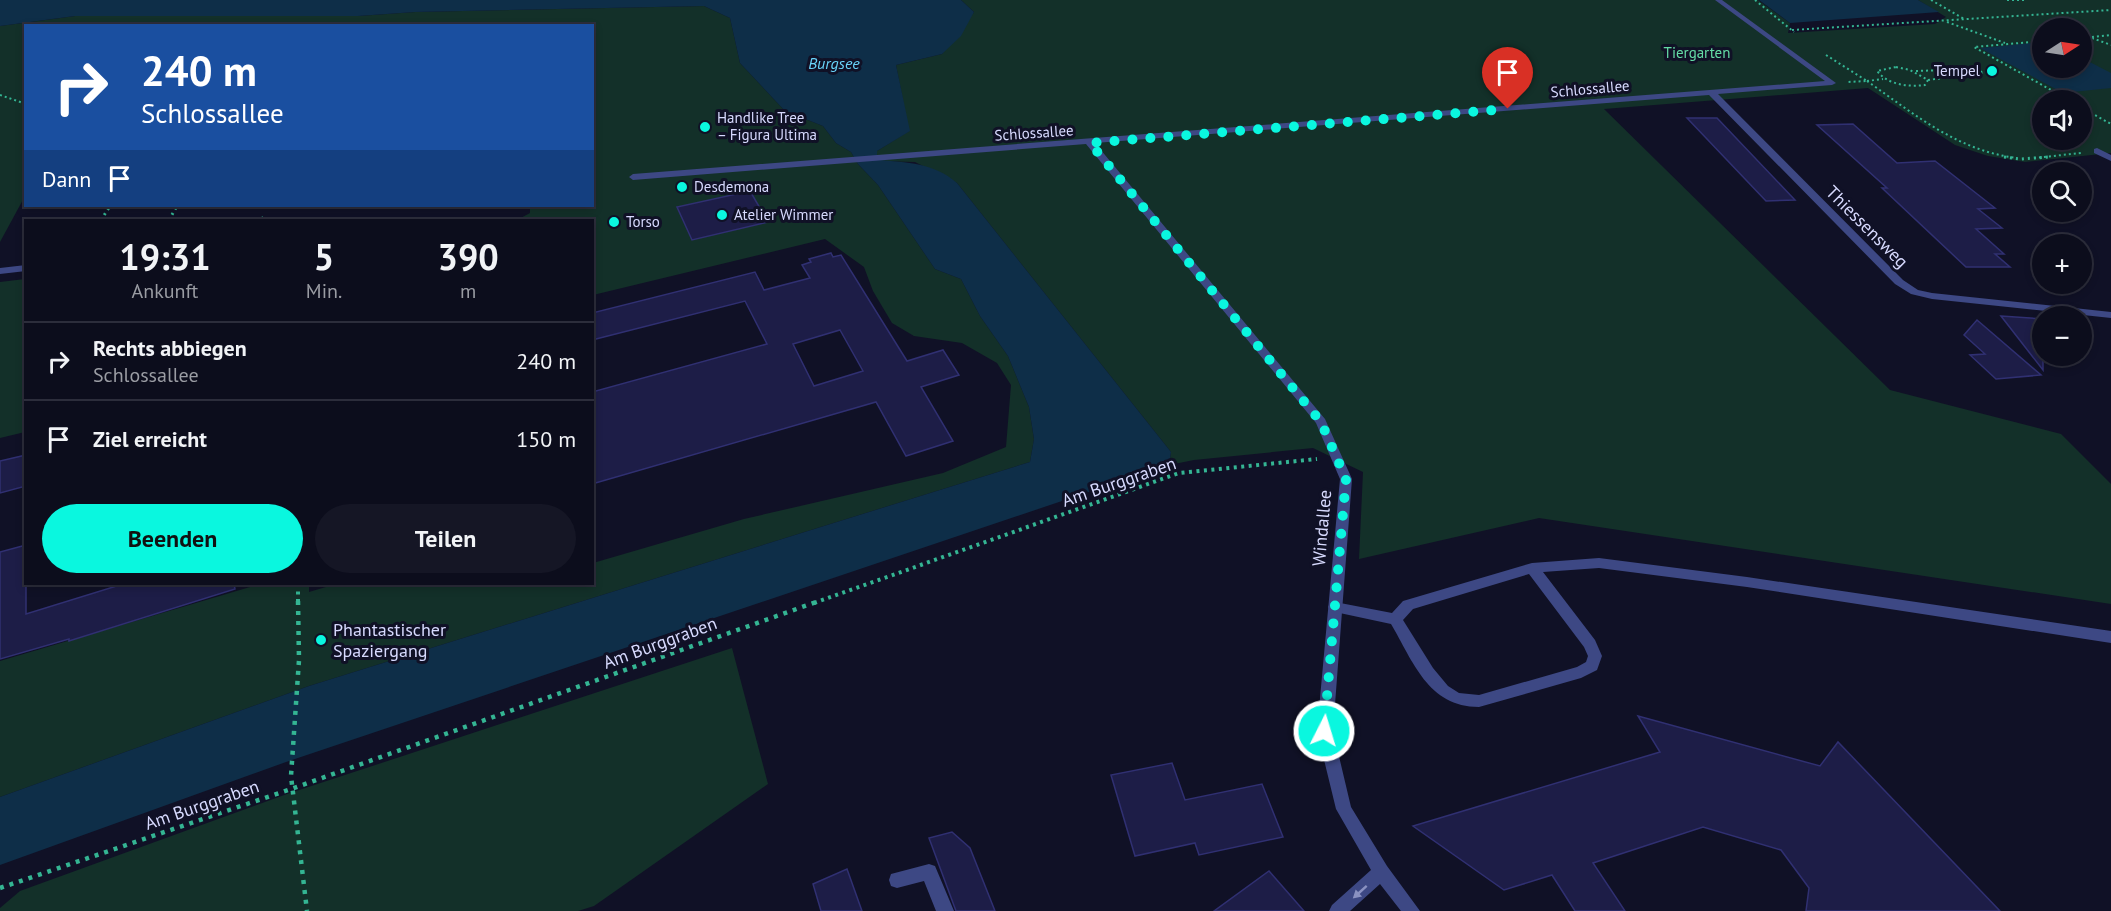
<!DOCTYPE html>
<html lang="de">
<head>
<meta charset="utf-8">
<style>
	body { margin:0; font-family:"PT Sans",sans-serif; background:#151625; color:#f1f3f6; height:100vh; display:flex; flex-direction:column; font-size:22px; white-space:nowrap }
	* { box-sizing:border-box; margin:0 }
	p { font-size:20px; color:#9a9ca3 }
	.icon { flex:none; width:33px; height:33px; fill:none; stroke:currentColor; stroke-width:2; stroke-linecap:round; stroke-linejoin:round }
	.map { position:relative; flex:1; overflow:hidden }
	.sheet { position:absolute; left:24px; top:219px; width:570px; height:366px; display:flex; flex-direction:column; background:#0c0d1c; border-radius:0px; box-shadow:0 3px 9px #0003,0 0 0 2px #2c2d3b }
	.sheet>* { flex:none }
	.guide { position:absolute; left:24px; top:24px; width:570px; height:183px; border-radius:0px; box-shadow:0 3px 9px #0003,0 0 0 2px #2c2d3b; background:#1a4fa0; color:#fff; overflow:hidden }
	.needle { width:39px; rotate:78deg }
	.tools { position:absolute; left:2032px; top:18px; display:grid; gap:12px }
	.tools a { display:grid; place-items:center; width:60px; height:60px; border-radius:50%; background:#0c0d1c; box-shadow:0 3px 9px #0003,0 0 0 2px #2c2d3b; font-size:30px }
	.pin { position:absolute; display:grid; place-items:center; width:51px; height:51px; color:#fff; margin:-62px -26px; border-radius:50% 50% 50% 0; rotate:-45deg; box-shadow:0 0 6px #0007 }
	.pin .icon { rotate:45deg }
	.me { position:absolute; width:66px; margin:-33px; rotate:5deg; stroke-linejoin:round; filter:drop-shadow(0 0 4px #0008) }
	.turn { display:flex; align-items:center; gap:21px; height:126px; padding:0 18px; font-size:27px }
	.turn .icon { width:78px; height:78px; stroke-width:2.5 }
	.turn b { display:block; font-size:42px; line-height:51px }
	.then { display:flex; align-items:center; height:57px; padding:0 18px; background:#0003; gap:12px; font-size:22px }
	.eta { display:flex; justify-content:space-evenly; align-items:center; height:102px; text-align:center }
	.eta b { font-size:36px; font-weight:800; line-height:42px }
	.primary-button { display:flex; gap:12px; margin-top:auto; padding:12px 18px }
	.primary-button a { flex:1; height:69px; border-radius:36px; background:#0af7df; color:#111; font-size:24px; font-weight:800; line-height:69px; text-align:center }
	.primary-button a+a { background:#151625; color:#f1f3f6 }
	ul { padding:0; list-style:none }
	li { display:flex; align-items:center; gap:18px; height:78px; padding:0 18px; border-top:2px solid #2c2d3b }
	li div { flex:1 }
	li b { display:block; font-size:22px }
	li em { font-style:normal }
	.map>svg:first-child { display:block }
</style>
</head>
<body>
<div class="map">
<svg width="2111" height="911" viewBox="0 0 2111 911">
	<rect width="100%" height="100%" fill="#101126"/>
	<g fill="#133029" fill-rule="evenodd">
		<path d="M961 0H1758L1790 23 1788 33 1935 24 1946 17 1918 0H2111V153L2025 162 1988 156 1955 145 1868 88 1604 109 1890 390 2061 434 2111 484V604L1539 518 1359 559 1363 472 1313 448 1194 460 1169 465 1171 452 957 183 915 162 877 161V151L909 131 896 65 942 54 974 12ZM2043 28H2082V68H2043ZM2043 100H2082V140H2043Z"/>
		<polygon points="704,6 730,18 740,63 785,111 823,126 836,143 851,152 858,164 878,185 935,269 961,279 980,316 1008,356 1029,407 1034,439 1030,462 309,686 0,797 0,661 260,584 309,584 309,592 336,584 592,584 593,563 744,519 943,473 1006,447 1011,385 997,363 962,343 914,336 892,323 873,291 864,267 825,239 593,295 592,220 517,220 530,213 530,206 592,206 592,26 26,26 25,196 0,242 0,26 75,16 358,16 415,12"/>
		<polygon points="25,279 25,432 0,438 0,282"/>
		<polygon points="732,648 768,784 594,906 578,911 0,911 0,908 20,891 287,794"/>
	</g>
	<g fill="#0e2e48">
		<path d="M0 0H961L974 12 961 36 942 54 896 65 910 131 877 151V160C907 162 934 163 957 183L1171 452 1169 465 286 762 0 865V797L309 686 1030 462 1034 439 1029 407 1008 356 980 316 961 279 935 269 878 185 858 164 851 152 836 143 823 126 785 111 740 63 730 18 704 6 415 12 358 16H75L0 26Z"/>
		<polygon points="1759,0 1918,0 1939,12 1790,23"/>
		<polygon points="2043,42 2043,68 2082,68 2082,58 2111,73 2111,88 2063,93 1980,48"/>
	</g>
	<g fill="#1d1d47" stroke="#303072" stroke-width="1.5" fill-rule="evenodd">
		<polygon points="1687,118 1717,118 1795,200 1766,201"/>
		<polygon points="1853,124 1897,163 1935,161 1995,208 1978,209 2002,228 1976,229 2004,254 1995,254 2010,267 1966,267 1882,188 1887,188 1817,125"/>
		<polygon points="750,191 768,222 692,240 677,207"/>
		<path d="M831 253 833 257 841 255 907 361 943 350 959 375 921 387 953 441 906 456 876 402 592 484V392L767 344 745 301 592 340V313L755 272 764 290 810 278 802 265 811 262 809 259ZM840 330 863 371 814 386 793 344Z"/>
		<polygon points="2001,316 2043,319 2043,370"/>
		<polygon points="1977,320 2041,375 1996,379 1970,355 1985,354 1964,335"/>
		<polygon points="26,455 26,486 0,493 0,461"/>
		<polygon points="26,545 26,614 123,584 234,584 235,589 69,641 69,639 0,659 0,552"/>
		<polygon points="1638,716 1820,766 1838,742 2000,911 1806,911 1809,888 1781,850 1703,827 1593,863 1625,911 1575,911 1552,875 1504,890 1413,826 1660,752"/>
		<polygon points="1172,763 1185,800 1262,784 1283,837 1199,855 1195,843 1135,856 1111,775"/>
		<polygon points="952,832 970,848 995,911 956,911 929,838"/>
		<polygon points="847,869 862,911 821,911 813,884"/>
		<polygon points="1269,871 1304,911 1214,911"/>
	</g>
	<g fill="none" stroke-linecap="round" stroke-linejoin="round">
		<g stroke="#34b593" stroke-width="2" stroke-dasharray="2 3" stroke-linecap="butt">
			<polyline points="1755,0 1794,32"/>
			<polyline points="1931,0 1964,19"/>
			<polyline points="2007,0 2026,0"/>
			<polyline points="1947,22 2005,43"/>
			<polyline points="1792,30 2111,10"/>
			<polyline points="2082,38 2111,35"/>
			<polyline points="2092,38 2111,45"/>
			<polyline points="2043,41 1974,47 2069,100"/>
			<polyline points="1826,55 1867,81 1847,82"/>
			<path d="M1896 67 1910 70 1928 80 1925 85C1908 87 1888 85 1877 71Z"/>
			<polyline points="1916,71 1977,69 1983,73"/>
			<polyline points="1928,80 1983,73"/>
			<path d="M1867 81C1914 114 1958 151 2017 158"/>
			<polyline points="1867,81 1883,79"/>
			<polyline points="0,95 26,104"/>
			<polyline points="2082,108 2111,124"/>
			<polyline points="2034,158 2081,153"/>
		</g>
		<g stroke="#34b593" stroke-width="3" stroke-dasharray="2 4" stroke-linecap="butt">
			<polyline points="2004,157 2021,159 2049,157"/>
			<polyline points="101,220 110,206"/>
			<polyline points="169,220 177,206"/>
			<polyline points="244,220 263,218"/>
		</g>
		<g stroke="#34b593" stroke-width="4" stroke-dasharray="3 4.5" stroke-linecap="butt">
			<polyline points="298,584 298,603"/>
			<polyline points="814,603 1179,473 1317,459"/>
		</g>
		<g stroke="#34b593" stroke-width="4.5" stroke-dasharray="4 6" stroke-linecap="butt">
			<polyline points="298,601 299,660 291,776 307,911"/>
			<polyline points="0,888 291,789 819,601"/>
		</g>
		<g fill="#3d4884" fill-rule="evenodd">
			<polygon points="26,265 26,271 0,274 0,268"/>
			<path d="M1599 558 1747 577 2111 631V643L1747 587 1599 568 1543 572 1595 640 1602 656 1597 670 1581 678 1479 707C1428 707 1413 661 1391 624L1335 612 1330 611 1328 607 1330 603 1335 602 1392 613 1403 601 1532 563ZM1529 574 1584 647 1588 656 1586 662 1577 667 1479 695 1459 693 1448 686 1433 668 1403 620 1413 609Z"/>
			<polygon points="929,864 935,866 954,911 936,911 924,881 897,888 891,886 889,880 891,874"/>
		</g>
		<g fill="#3d4884" fill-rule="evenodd">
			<polygon points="1715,0 1722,0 1836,83 1832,85 1718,94 1903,280 1918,290 1932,293 2111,312 2111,318 1932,299 1911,294 1895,284 1709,95 1095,143 1325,419 1352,479 1333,731 1351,807 1387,866 1420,911 1401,911 1380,884 1350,911 1329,911 1332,905 1371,870 1336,809 1317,731 1340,479 1316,423 1086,144 633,180 629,177 633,174 1825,81"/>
			<polygon points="2097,148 2111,155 2111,161 2094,153 2094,149"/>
		</g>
	</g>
	<defs><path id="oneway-solid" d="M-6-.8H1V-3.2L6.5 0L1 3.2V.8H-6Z" transform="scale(1.5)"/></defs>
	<use fill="#8a91c1" href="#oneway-solid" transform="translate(1360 892) rotate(138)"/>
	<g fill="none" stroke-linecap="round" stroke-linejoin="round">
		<polyline stroke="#0af7df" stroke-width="10" stroke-dasharray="0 18" points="1324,731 1346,479 1321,422 1090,143 1508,109"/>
	</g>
	<g fill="#0af7df" stroke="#101126" stroke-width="2">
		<circle cx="1992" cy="71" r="6"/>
		<circle cx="705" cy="127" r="6"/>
		<circle cx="682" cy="187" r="6"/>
		<circle cx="722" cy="215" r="6"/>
		<circle cx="614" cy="222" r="6"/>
		<circle cx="321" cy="640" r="6"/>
	</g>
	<g text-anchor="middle" stroke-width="6" stroke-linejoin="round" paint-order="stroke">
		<g font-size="15" fill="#64dca6" stroke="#101126">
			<text x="1697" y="58">Tiergarten</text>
		</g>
		<g font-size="15" fill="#d7dafe" stroke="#101126" text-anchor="start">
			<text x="1980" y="76" text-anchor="end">Tempel</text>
			<text x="717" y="123">Handlike Tree<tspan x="717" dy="17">– Figura Ultima</tspan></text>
			<text x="694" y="192">Desdemona</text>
			<text x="734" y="220">Atelier Wimmer</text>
			<text x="626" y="227">Torso</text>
		</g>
		<g font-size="15" fill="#d7dafe" stroke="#101126">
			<text transform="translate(1590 89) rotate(-5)" y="5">Schlossallee</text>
			<text transform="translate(1034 133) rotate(-4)" y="5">Schlossallee</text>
		</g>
		<g font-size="16" font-style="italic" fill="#69d4fa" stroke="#101126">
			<text x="834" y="69">Burgsee</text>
		</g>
		<g font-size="18" fill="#d7dafe" stroke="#101126">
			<text transform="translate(1867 227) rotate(45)" y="6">Thiessensweg</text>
			<text transform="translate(1119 482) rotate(-19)" y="6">Am Burggraben</text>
			<text transform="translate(1322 528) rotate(-85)" y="6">Windallee</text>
			<text transform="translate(660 643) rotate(-20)" y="6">Am Burggraben</text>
			<text transform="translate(202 805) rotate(-19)" y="6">Am Burggraben</text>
		</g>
		<g font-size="18" fill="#d7dafe" stroke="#101126" text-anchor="start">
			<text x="333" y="636">Phantastischer<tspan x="333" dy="21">Spaziergang</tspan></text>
		</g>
	</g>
</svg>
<div class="tools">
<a><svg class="needle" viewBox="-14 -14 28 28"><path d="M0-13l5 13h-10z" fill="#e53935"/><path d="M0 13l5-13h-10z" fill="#9a9ca3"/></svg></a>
<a><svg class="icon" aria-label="sound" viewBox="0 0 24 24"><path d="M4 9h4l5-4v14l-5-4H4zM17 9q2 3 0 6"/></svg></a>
<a><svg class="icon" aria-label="search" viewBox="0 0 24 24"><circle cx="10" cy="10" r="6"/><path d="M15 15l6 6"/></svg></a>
<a>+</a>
<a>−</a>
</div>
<div class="pin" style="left:1508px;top:109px;background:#d93025"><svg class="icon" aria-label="arrive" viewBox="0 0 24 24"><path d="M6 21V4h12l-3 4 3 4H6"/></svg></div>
<svg class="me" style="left:1324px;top:731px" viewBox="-20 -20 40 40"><circle r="17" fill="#0af7df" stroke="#fff" stroke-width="3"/><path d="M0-11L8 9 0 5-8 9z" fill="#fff"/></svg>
<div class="guide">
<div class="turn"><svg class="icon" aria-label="right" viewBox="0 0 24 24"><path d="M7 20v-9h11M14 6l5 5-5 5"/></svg><div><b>240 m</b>Schlossallee</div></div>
<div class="then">Dann<svg class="icon" aria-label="arrive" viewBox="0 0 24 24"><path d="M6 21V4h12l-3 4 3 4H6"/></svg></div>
</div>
<section class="sheet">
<div class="eta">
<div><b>19:31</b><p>Ankunft</p></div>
<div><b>5</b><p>Min.</p></div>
<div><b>390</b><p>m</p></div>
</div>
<ul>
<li><svg class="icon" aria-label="right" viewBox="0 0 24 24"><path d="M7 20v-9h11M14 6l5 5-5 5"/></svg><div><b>Rechts abbiegen</b><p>Schlossallee</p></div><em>240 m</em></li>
<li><svg class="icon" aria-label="arrive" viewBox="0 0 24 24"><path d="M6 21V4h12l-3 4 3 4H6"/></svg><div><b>Ziel erreicht</b></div><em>150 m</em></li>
</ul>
<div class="primary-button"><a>Beenden</a><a>Teilen</a></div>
</section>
</div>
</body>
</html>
